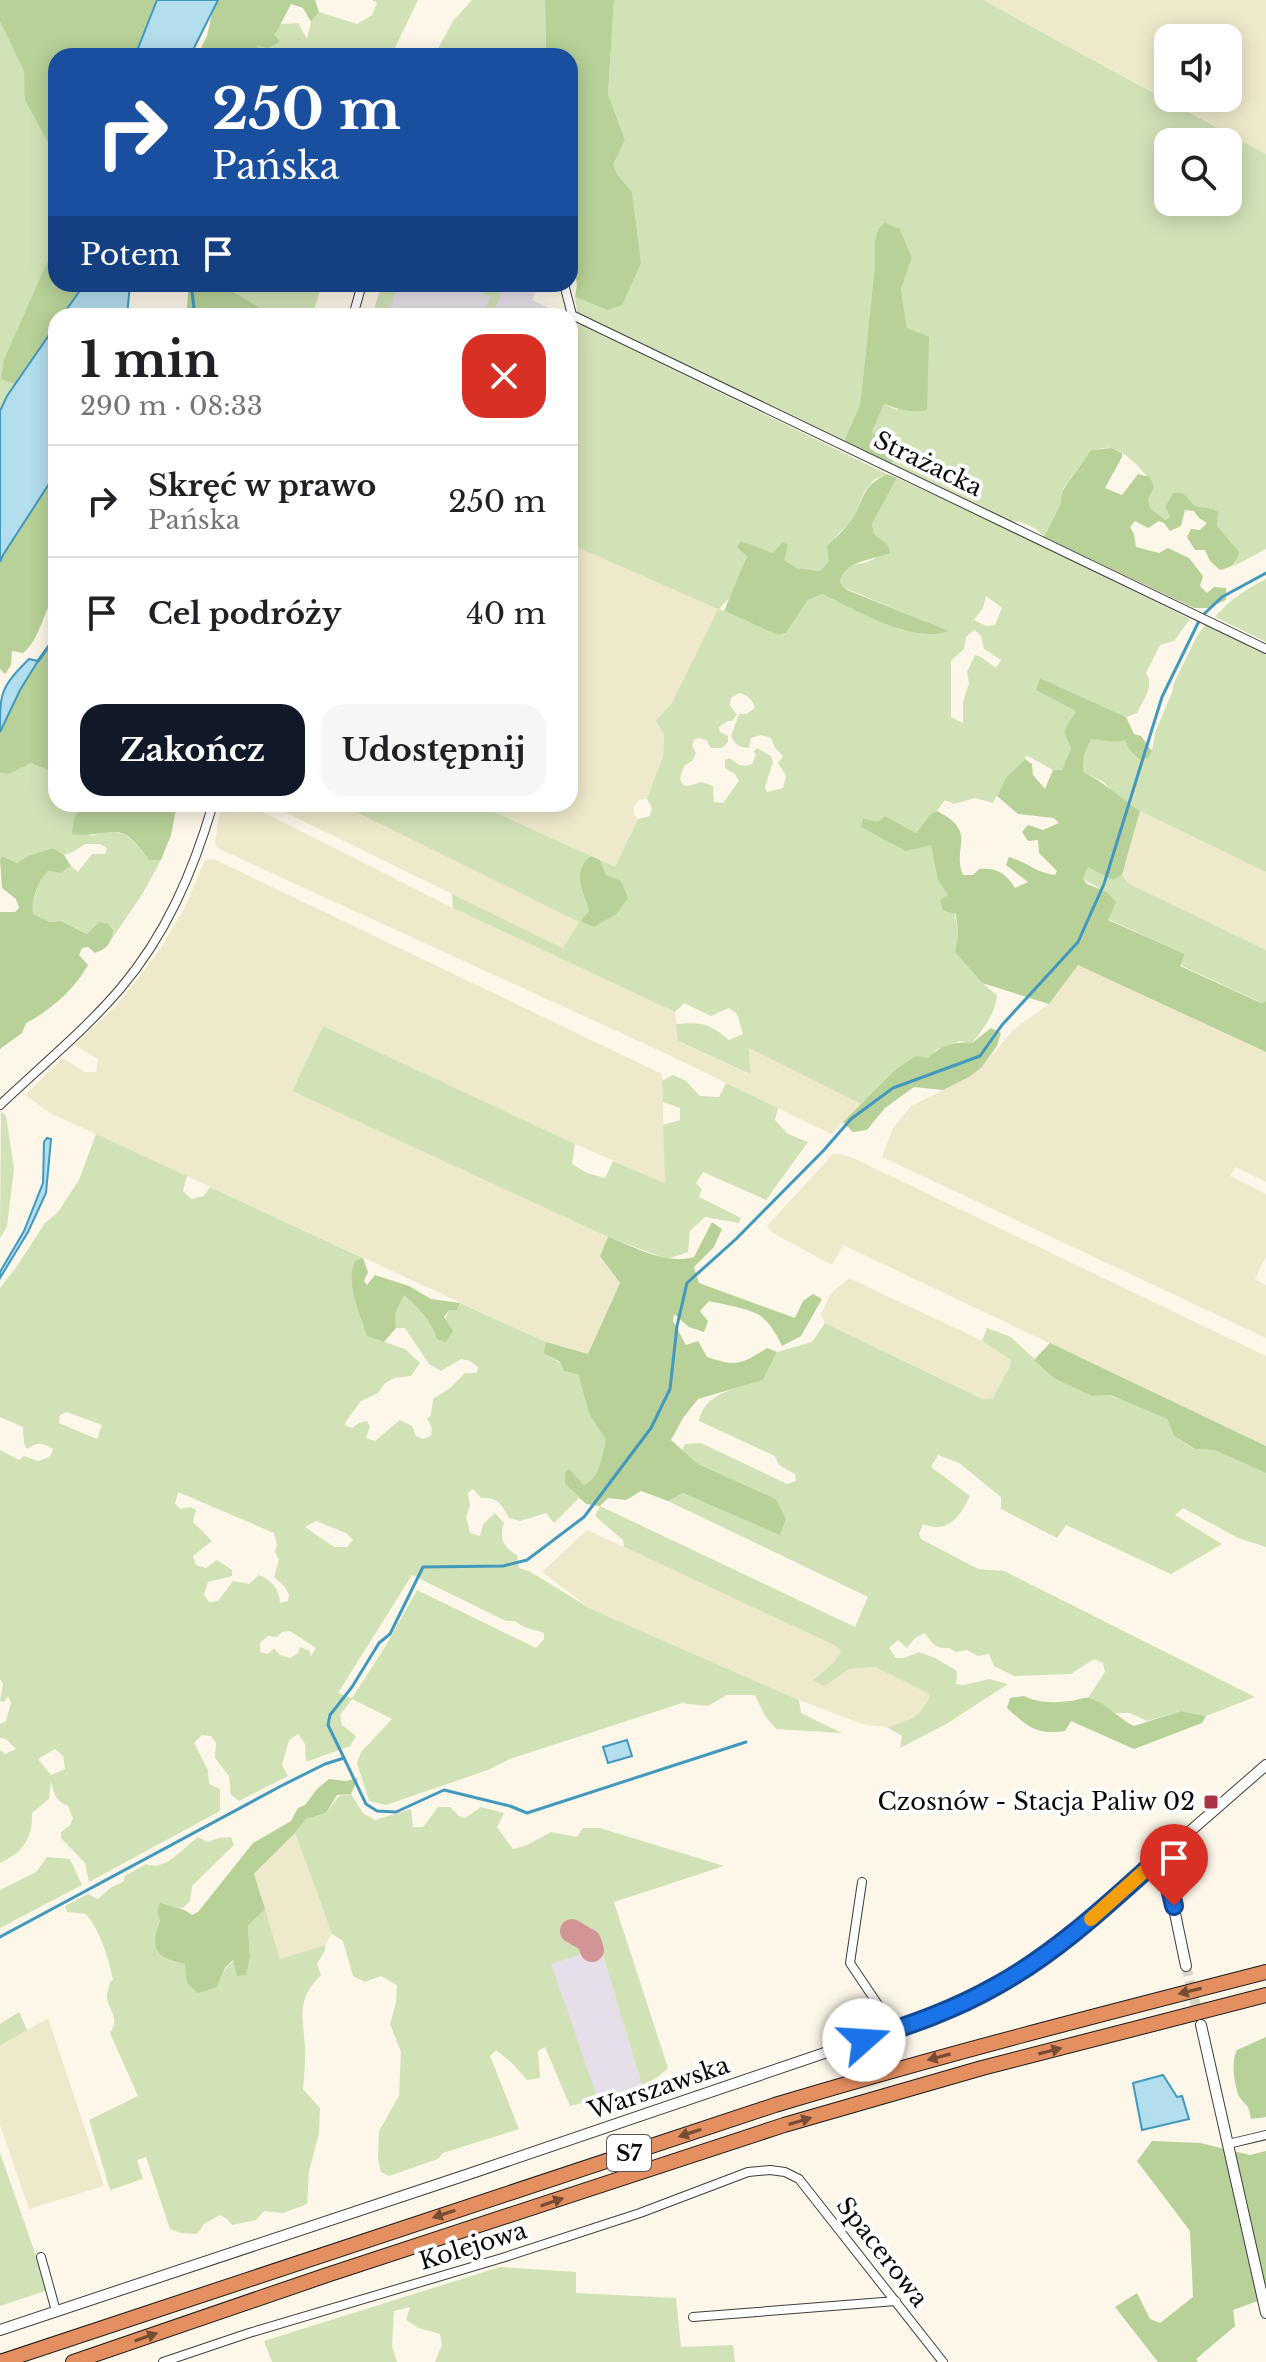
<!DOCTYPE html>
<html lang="pl">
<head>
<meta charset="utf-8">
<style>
	body { margin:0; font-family:"Libre Baskerville",serif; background:#f6f6f6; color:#202124; height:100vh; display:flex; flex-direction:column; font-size:30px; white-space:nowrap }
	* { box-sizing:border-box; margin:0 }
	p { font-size:26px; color:#757577 }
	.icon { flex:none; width:44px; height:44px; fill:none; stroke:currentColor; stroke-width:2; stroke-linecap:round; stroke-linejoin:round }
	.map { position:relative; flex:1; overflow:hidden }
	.side { position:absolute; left:48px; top:308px; width:530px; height:504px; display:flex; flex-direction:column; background:#fff; border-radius:24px; box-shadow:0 4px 20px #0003 }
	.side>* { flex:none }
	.hud { position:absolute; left:48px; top:48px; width:530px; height:244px; border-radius:24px; box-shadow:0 4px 20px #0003; background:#1a4fa0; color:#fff; overflow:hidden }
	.controls { position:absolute; left:1154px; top:24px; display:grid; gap:16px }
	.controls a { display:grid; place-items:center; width:88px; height:88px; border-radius:16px; background:#fff; box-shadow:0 4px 20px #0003; font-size:40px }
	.pin { position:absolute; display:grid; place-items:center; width:68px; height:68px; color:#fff; margin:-82px -34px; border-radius:50% 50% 50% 0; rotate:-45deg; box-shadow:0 0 8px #0007 }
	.pin .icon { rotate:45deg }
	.me { position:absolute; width:88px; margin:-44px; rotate:71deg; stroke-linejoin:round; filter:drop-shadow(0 0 6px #0008) }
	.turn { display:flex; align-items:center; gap:28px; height:168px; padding:0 32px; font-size:36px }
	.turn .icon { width:104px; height:104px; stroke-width:2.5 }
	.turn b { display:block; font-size:56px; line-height:68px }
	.then { display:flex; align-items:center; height:76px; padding:0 32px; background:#0003; gap:16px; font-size:30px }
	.round { display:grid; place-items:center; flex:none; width:84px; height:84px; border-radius:24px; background:#f6f6f6 }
	.overview { display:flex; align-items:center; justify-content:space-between; height:136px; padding:0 32px }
	h1 { font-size:48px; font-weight:700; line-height:60px }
	.action { display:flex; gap:16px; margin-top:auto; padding:16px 32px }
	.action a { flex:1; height:92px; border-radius:24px; background:#111827; color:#fff; font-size:32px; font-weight:700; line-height:92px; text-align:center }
	.action a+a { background:#f6f6f6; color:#202124 }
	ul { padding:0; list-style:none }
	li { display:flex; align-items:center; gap:24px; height:112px; padding:0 32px; border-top:2px solid #e0e0e0 }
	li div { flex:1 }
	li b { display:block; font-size:30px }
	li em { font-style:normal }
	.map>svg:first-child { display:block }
</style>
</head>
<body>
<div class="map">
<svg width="1266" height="2362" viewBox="0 0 1266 2362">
	<rect width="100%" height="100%" fill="#fdf7e9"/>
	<g fill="#e6dee8">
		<polygon points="382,284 539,284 532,300 557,312 556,316 372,316"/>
		<polygon points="601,1947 642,2085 598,2099 550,1964"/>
	</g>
	<g fill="#efe9cc" fill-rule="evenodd">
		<path d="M983 0H1266V154L1212 124ZM1168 38H1228V98H1168Z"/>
		<polygon points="570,544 719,609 672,703 657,721 664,734 663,756 647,799 639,800 634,807 634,814 638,819 615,867 477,804 570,804"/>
		<polygon points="226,804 247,804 453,908 675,1012 679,1042 749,1074 749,1048 861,1104 831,1134 671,1056 217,848 215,843 219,816"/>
		<polygon points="268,804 340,804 580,921 563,948"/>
		<polygon points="1140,811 1266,872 1266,950 1128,883 1122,875"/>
		<polygon points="214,859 662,1074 665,1183 575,1144 323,1026 292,1091 608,1237 600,1256 620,1283 588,1354 546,1342 50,1113 25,1095 63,1058 85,1072 96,1072 98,1059 74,1045 117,1005 159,951 184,909 205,860"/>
		<polygon points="1078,965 1266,1052 1266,1182 1235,1167 1230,1176 1266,1194 1266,1257 1255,1279 1266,1285 1266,1338 882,1157 893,1128 911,1106 969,1077 982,1067 1013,1030 1049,1004"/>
		<polygon points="834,1153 851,1157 1266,1356 1266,1446 843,1245 832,1265 771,1232 767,1226"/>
		<polygon points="849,1278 987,1343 1011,1359 1009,1368 994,1398 984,1399 825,1323 821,1314 831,1293"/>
		<polygon points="587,1530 836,1646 842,1652 834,1662 814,1679 849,1669 875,1667 931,1694 928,1705 905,1724 887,1727 865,1725 799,1700 591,1609 542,1572"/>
		<polygon points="295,1833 332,1934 325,1945 280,1959 254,1875"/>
		<polygon points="48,2018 104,2186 29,2209 0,2125 0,2046"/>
	</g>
	<g fill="#d2e2b7" fill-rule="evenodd">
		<polygon points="0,0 218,0 190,56 56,56 56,284 130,284 127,316 56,316 56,473 3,555 0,562"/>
		<polygon points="372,0 418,0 391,56 256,56 258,46 275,36 280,24 298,23 307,39 311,22 319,12 357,24 372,15 377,3"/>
		<polygon points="472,0 545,0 546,56 434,56 453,21"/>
		<path d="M614 0H983L1266 154V549L1232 567 1237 561 1217 526 1213 509 1195 506 1183 493H1173L1165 507 1170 517 1166 520 1150 508 1148 499 1154 487C1149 475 1124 450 1111 448 1105 447 1097 450 1091 450L1063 489 1060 505 1044 537C1037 528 1022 520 1010 521L892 464C892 446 887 442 872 432L884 404 897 410 928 382 927 361 907 328 901 289 912 258 900 229 886 224 878 229 875 240V265L860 405 844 441 577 312 575 297 607 310 641 263 632 192 617 174 613 165 625 140 608 94ZM1168 142H1228V202H1168Z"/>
		<polygon points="220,284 322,284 312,316 274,316"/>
		<polygon points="382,284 400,284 385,316 372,316"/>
		<polygon points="465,284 498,285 500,297 491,316 482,316 491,297"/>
		<path d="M571 320 887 474 875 479 864 492 856 512 847 526 835 537 829 561 820 571 797 568 773 553 738 547 747 555 733 594 719 609 778 635 786 633 808 600 822 594 902 630 948 631 847 589 840 583C843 560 860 567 874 559 879 555 883 549 888 545L874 534 872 524 897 478 1002 526 1190 619 1174 641 1160 645 1146 673C1155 686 1143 700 1137 713L1126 717 1040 678 1076 711C1065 728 1060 729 1071 748L1062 770H1053L1026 755 1025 759 1006 779 993 803 975 798 954 804 945 800C937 812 926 820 916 833L885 816 877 822 863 818 861 827 879 836 931 845 948 896 940 900 943 911 955 914 958 933 955 952 982 983 997 995C996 1013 983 1029 972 1043L960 1041 936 1050 928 1059 878 1089 861 1104 749 1048 750 1074 678 1041 676 1024C702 1022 709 1023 729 1040L743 1034 737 1014 729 1008 711 1016 684 1003 675 1012 453 908 452 894 563 948 579 922 340 804H477L591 856C570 873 584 892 589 911L580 921 594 927 606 875 600 860 615 867 638 819 650 816 652 808 647 799 663 756 664 734 656 721 672 703 718 609 570 544ZM986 596 1002 608 995 625 986 626 974 620 983 608ZM974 630 981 636 984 649 1001 660 996 668 981 657 975 655 967 672 969 683 963 702V723L951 717V661L964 649 966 637ZM739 693C748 695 752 699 755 708L746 714H739L731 736C735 745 739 747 749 748L751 738 761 735 771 738 775 748 783 756 778 763 786 776 783 788 767 792 765 787 773 762 771 756 757 748 754 751 756 755 752 764C741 768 738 764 729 758L725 760V768L735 774 739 781 723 803 714 802 713 786 702 782 688 786 683 785 680 779 684 766 693 760 696 753 692 745 695 739 700 738 706 740 711 748H722L728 742V736L720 732 719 727 728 721H732L737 715 730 705 731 698Z"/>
		<path d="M1266 579V642L1215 617C1228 600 1247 589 1266 579Z"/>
		<polygon points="1205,625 1266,652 1266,872 1140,811 1113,793 1104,782 1083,772 1084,755 1091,738 1116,742 1125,739 1129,749 1149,758 1152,751 1155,733 1173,690 1173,685 1197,636"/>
		<path d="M31 763 47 770 56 769V804H83L74 818 91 836C121 826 131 835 149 860H161L143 893 111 940 112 930 88 934 61 921 50 922 33 914C31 901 39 880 48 871L61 873 71 866 78 872 92 854H105L107 848 100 844H85L73 852 64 855 53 848 28 856 17 863 2 856 0 859V773L9 774Z"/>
		<polygon points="1088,866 1113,880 1122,875 1128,883 1266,950 1266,1001 1262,1003 1180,965 1185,954 1108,919 1115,901 1107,892 1083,879"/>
		<polygon points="323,1026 575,1144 572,1164 587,1173 605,1178 613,1161 665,1183 663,1125 680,1120 680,1108 663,1102 662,1081 673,1075 686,1081 700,1096 719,1097 726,1083 778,1108 775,1120 788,1134 808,1142 766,1200 703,1172 696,1183 702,1189 699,1197 741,1218 739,1223 705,1217 690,1231 688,1252 667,1259 608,1237 292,1091"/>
		<polygon points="1,1111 6,1116 14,1168 7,1227 0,1238"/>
		<path d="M96 1134 187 1176 183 1191 191 1199 204 1196 210 1187 363 1258 355 1261 367 1336 405 1349 420 1363 411 1376 394 1378 384 1384 378 1393 361 1401 346 1421 345 1425 352 1428 359 1423 367 1421 370 1426 366 1438 375 1441 400 1420 412 1426 416 1436 423 1439 431 1436 432 1428 427 1419 431 1415 433 1399 450 1388 465 1373H477L478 1367 470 1361 461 1359 441 1371 429 1364 405 1328H396L395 1314 404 1294C419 1307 431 1319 437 1339L449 1310H457L460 1303 546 1342 543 1353 578 1374 589 1414 606 1440C602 1456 600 1477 584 1485L569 1470 565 1484 579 1498 554 1523 546 1513 520 1521 509 1518C502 1505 497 1496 481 1498L473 1489 468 1493 470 1506 466 1516 470 1533 480 1536 483 1524 495 1513 504 1523C499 1539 503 1547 517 1555L519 1568 529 1571 591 1609 799 1700 801 1713 842 1733 776 1729 765 1716 755 1695H727L708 1706 682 1703 510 1759 488 1770 386 1805 369 1801 357 1763 361 1752 392 1719 352 1699 340 1715 342 1725 356 1736 350 1746 306 1762 305 1744 298 1734 289 1740 282 1765 288 1776 239 1801 231 1795 229 1776 215 1758 216 1743 211 1736 202 1735 194 1743 208 1770 209 1784 220 1789V1811L89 1882 85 1863 61 1838V1832L70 1825 73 1818 68 1806C55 1800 54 1794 51 1781L49 1799 32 1813C33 1838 23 1853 0 1863V1750L5 1754 16 1749 6 1739 0 1738V1724L6 1721 11 1703 8 1696 4 1702 0 1701 3 1684 0 1679V1450L19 1460 24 1456 38 1461 50 1457 53 1449C43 1443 37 1441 27 1449L24 1443 23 1427 0 1417V1288L17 1266 45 1223 58 1212 79 1180ZM67 1412 102 1425 97 1439 59 1423 60 1415ZM178 1492 274 1533 277 1545 275 1552 279 1560 274 1577 284 1586 289 1594 288 1601 280 1603C279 1588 272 1581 259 1575L249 1584 233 1581 218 1601 209 1602 204 1595 208 1582 232 1576V1570L217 1560 206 1568 196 1565 193 1556 212 1541 193 1522 196 1510 190 1507 181 1509 175 1504ZM316 1521 346 1533 353 1540 347 1547H334L305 1527ZM412 1575 506 1621H515C522 1628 534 1629 544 1633V1639L536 1648 417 1590 385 1647 352 1698 338 1693ZM290 1631 316 1648 310 1657V1651L300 1647 298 1653 290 1658 280 1655 274 1648 268 1654 260 1652V1643L268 1636 277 1637 282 1632ZM55 1749 63 1756 65 1769 51 1775 38 1759Z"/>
		<path d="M825 1323 983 1399 993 1398 1009 1368 1011 1360 982 1341 987 1328 1011 1337 1055 1378 1092 1396 1109 1395 1167 1419 1174 1436 1194 1449 1214 1450 1266 1473V1547L1238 1538 1183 1508 1175 1515 1222 1544 1171 1574 1066 1525 1057 1538 1001 1509V1497L959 1463 938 1455 931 1467 970 1496C960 1517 948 1534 923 1524L919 1534 921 1539 978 1569 1004 1571 1255 1697 1206 1716 1181 1711 1147 1721 1130 1713H1115L1088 1698 1105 1672 1103 1663 1094 1659 1071 1674 1014 1676 994 1666 989 1654 978 1656 967 1650 956 1652 949 1648C936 1649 932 1644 925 1633L915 1638 907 1648 898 1640 889 1648 896 1658H904L919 1652 935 1658 957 1671 956 1684 964 1685 989 1679 1008 1684 948 1723 900 1748 902 1736 887 1727C906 1723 925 1715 930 1694L875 1667 849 1669 824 1686 813 1680 834 1662 841 1652 836 1646 624 1547 623 1540 595 1516 600 1506 855 1627 868 1597 668 1501 683 1493 780 1534 786 1519 776 1499 698 1464 682 1450 685 1444 701 1443 787 1484 796 1481 795 1474 779 1465 775 1456 699 1421C704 1392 739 1388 763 1380L777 1352 812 1342Z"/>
		<polygon points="351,1794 363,1813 375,1820 411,1809 413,1827 423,1827 438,1807 450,1807 459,1816 465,1818 481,1807 504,1813 497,1827 513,1849 527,1845 551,1832 577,1837 583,1828 600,1828 724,1866 614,1902 668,2068 658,2077 642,2085 601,1948 551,1964 598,2099 570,2106 545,2047 538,2051 540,2078 527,2080 512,2063 496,2050 490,2056 519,2129 443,2153 438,2159 389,2176 381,2172 378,2159 379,2131 399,2096 401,2052 390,2024 396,2003 397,1985 381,1976 365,1982 353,1976 343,1941 332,1934 295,1833 306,1819 326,1813 339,1796"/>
		<path d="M198 1837 207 1842 219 1838 231 1837 234 1845 192 1886 190 1901 183 1908 166 1906 160 1902 157 1911 160 1920C152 1939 152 1953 173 1962 177 1963 182 1963 186 1964 197 1969 208 1980 217 1987 226 1967 227 1961 250 1956L248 1926 265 1909 280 1959 325 1945V1950L317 1964 321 1975C292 2004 306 2022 305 2057 305 2068 304 2078 303 2089L320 2108 319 2133 309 2172 307 2204 283 2213 264 2211 256 2220 232 2225 227 2219 220 2215 204 2224 197 2234 181 2233 170 2229 146 2157 137 2160 143 2179 110 2190 89 2120 138 2096 110 2033C121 2016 107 2010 107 1996 107 1991 109 1987 110 1982L113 1980C108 1956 101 1933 86 1914L67 1912 65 1906 88 1894 98 1899 110 1888 123 1882 125 1876 146 1864C165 1872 183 1848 198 1837Z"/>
		<polygon points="47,1857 70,1859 82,1885 0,1928 0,1890 36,1872"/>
		<polygon points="19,2012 27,2030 0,2046 0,2024"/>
		<polygon points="0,2153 48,2290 0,2306"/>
		<polygon points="500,2267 576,2272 576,2293 676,2298 681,2347 733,2345 735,2362 435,2362 442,2345 440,2334 419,2328 406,2320 410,2307 394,2311 392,2346 397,2362 272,2362 264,2341"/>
	</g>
	<g fill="#b7d198">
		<polygon points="0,0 157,0 135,56 56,56 56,167 49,144 25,100 24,71 0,21"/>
		<polygon points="215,0 315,0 319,12 311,22 303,8 291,4 275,35 280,42 268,48 258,46 256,56 197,56 207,36"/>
		<polygon points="545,0 614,0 608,94 625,140 613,165 617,174 632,192 641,263 622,305 607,310 575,297 577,284 570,255 570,182 574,179 570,158 570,56 546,56"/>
		<path d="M885 223 900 229 912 258 901 289 907 328 929 337 927 410C911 413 900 410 884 404L872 432C888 443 893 443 892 464L844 441 860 405 875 265V240L878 229Z"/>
		<polygon points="56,242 56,284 80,284 79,292 62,316 56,316 56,325 15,384 1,379 4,360"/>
		<polygon points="189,284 220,284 274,316 243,316 239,313 233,316 186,316"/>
		<path d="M1112 448 1122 453V457L1105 488 1122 495 1138 474 1150 477 1154 487 1148 499 1150 508 1166 520 1170 517 1165 507 1173 493H1183L1195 506 1213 509 1218 512 1217 526 1239 552C1236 565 1232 567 1220 570L1210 561 1205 550H1195L1187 537 1191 529 1200 530 1207 523 1199 518 1194 511 1185 510 1181 526 1170 531 1164 523 1159 521 1148 528 1135 521 1130 527 1134 534 1136 547 1159 553 1168 548 1189 558 1203 576 1200 586 1207 593 1214 587 1226 588V600L1208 608H1194L1044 537 1060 505 1063 490 1091 450Z"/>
		<path d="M56 473V593C43 611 40 640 23 653L12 651 11 665 5 674 0 669V562L3 555Z"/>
		<path d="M887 474 897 478 872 524 874 534 888 545 890 553C872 560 842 561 840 583L847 590 949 631C910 644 858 610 822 594L808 600 786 633 778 635 724 611 747 556 737 547 741 541 773 553 783 542 788 545 784 560 797 568 820 571 829 561 827 547C834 538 843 532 849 523 866 501 858 488 887 474Z"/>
		<polygon points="56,635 56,769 47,770 31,763 9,774 0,773 0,732 20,690"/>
		<path d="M1040 678 1126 717 1134 734 1141 736 1152 751 1149 758 1139 759 1129 749 1125 740 1116 742 1091 739 1084 755 1083 772C1104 782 1120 798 1140 811L1122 875 1113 880 1088 867 1083 879 1087 884 1107 892 1116 902 1108 920 1185 954 1180 966 1261 1003 1266 1001V1052L1078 965 1049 1004 982 983 955 952 958 933 956 914 943 911 940 900 948 895 938 880 931 845 906 851 861 827 863 818 877 822 885 816 916 833 931 814 937 811C979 832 951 847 963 875H973L979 869C996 867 1006 873 1015 888L1028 882 1006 865 1009 857C1025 861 1038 874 1055 875L1057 871 1039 853 1038 840 1028 841 1022 832 1028 825 1043 830 1059 823 1054 818 1018 814 997 796 1006 778 1025 759 1032 764 1033 775 1045 789 1053 770H1062L1071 748C1060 728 1065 729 1076 711L1036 690Z"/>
		<path d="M83 804H177L171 835 161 860H149C118 815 114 839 72 834L74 818Z"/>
		<path d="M53 848 64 855 71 866 61 873 48 871C38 881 31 900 33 914L50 922 61 921 87 934 99 922 108 924 113 930C111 944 108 948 95 953L88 947 82 948 79 955 88 965C74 990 51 1010 26 1023L22 1033 0 1049V912H15L19 908 16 899 2 888 0 859 2 856 17 863 28 856Z"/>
		<path d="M591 856 600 860 606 875 621 881 628 898 616 914 594 927 580 921 589 911C584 892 570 872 591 856Z"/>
		<path d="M991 1028 1001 1033 997 1046 982 1067 969 1077 943 1090 914 1087 885 1108 867 1130 853 1132 843 1122 895 1070 916 1056 928 1058C940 1046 955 1041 972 1043Z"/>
		<path d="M712 1222 722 1229 714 1247 694 1267 699 1283 795 1318 803 1301 813 1294 822 1299 801 1336 782 1346C777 1335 770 1322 759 1315 747 1308 722 1304 709 1301L700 1311 708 1321 704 1332 689 1327 674 1314 673 1321 686 1345 698 1341 707 1357C736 1367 742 1364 767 1348L777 1352 763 1380 698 1399 683 1418 671 1440 698 1464 776 1499 786 1519 780 1535 683 1493 668 1501 641 1491 626 1500 608 1498 600 1506 586 1504 565 1484V1473L569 1469 584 1485C600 1477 602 1456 606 1440L589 1414 578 1374 564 1371 560 1362 543 1353 546 1342 588 1354 620 1283 600 1256 608 1237C635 1247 665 1265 694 1257Z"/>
		<path d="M363 1258 368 1272 364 1281 367 1285 375 1275 409 1286 431 1299 460 1303 457 1310H449L444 1317 453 1331 446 1342 437 1339C431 1320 419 1308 404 1295L395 1314 396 1328 384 1342 367 1336C360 1313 345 1284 355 1261Z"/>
		<polygon points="1050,1343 1266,1446 1266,1473 1214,1450 1195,1449 1174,1436 1167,1419 1110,1395 1092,1396 1054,1378 1034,1360"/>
		<path d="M1024 1696C1038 1703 1054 1703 1070 1701 1076 1701 1083 1697 1089 1698 1105 1702 1119 1719 1134 1726L1181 1711 1206 1716 1202 1723 1134 1749 1071 1721 1065 1731C1036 1735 1028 1727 1007 1708L1010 1698Z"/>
		<path d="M358 1778 351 1794 337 1795 326 1813 306 1819 295 1833 254 1874 265 1909 248 1926 250 1956 246 1975 237 1976 233 1960 225 1968 217 1987 198 1993 187 1983 185 1964C157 1959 148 1948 160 1921L157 1911 160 1902C171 1909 180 1905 192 1915L198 1912 253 1843 291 1821 298 1808 305 1805 317 1789 329 1779 346 1781Z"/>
		<path d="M1266 2037V2117L1251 2119C1248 2101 1246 2108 1239 2096 1234 2084 1231 2060 1237 2050Z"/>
		<polygon points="1152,2141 1200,2143 1250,2155 1266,2151 1266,2298 1233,2310 1235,2326 1196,2359 1198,2362 1158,2362 1115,2307 1137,2293 1150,2319 1160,2323 1193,2297 1190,2231 1137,2161"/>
	</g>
	<g fill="#b3deee" stroke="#4298bd" stroke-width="2">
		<polygon points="157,0 218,0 190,56 135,56"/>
		<polygon points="80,284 130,284 127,316 62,316 79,292"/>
		<polygon points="56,325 56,473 3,555 0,562 0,411 7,396"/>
		<path d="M29 659 38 661 20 690 0 732C0 692 0 688 29 659Z"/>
		<polygon points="47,1138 51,1139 46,1193 28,1232 0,1278 0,1272 24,1231 43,1183 44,1142"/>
		<polygon points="627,1740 632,1756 608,1763 603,1747"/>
		<polygon points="1163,2075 1177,2097 1182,2096 1189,2119 1142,2130 1133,2083"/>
	</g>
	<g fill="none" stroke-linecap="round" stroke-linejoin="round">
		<g stroke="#4298bd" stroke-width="3">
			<polyline points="195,316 192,292 196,284"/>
			<polyline points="1203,615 1222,597 1266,573"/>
			<polyline points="38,661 56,636"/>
			<polyline points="344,1758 328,1725 330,1715 352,1687 379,1643 390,1634 423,1567 503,1566 527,1560 584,1517 651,1428 670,1389 677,1326 687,1283 736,1239 824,1150 851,1119 893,1088 980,1056 1002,1025 1078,942 1104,884 1162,697 1199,621"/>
			<polyline points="0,1937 281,1786 325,1764 344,1758 366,1804 377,1811 396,1812 444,1790 510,1806 527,1813 746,1742"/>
		</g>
		<polyline stroke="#d39496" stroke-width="24" points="572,1931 589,1941 592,1950"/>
		<polyline stroke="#d9d3c8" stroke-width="10" stroke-dasharray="10 5" stroke-linecap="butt" points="1186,1966 1199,2019"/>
		<defs>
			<g id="minor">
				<polyline points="564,284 572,315 1266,649"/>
				<polyline points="353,316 362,284"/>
				<path d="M0 1105C40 1067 84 1031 120 989 166 935 193 872 213 804"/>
				<polyline points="862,1882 850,1963 895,2030"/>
				<polyline points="1228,2144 1266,2135"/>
				<polyline points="41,2257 56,2311"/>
				<polyline points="693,2317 896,2301"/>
				<polyline points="163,2362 249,2333 502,2258 640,2213 748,2172 770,2170 785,2172 799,2179 943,2362"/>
			</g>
			<g id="tertiary">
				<polyline points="1156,1861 1164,1870 1168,1880 1186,1966"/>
				<polyline points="1201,2025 1266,2313"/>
				<polyline points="0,2330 469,2174 945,2012 997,1986 1062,1943 1266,1765"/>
			</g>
			<g id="motorway">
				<path d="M0 2362 775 2105C938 2056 1102 2014 1266 1972"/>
				<polyline points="73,2362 324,2276 784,2125 982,2068 1266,1995"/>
			</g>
		</defs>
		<use href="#minor" stroke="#3d3d3d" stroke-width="10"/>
		<use href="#tertiary" stroke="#3d3d3d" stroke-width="12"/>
		<use href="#motorway" stroke="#1b1b1b" stroke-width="16"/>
		<use href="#minor" stroke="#fff" stroke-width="8"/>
		<use href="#tertiary" stroke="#fff" stroke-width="10"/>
		<use href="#motorway" stroke="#e48f60" stroke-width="14"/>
	</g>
	<defs><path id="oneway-solid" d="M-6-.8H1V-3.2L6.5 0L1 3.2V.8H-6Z" transform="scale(2)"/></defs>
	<g fill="#774c35">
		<use href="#oneway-solid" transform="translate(1190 1991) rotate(166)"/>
		<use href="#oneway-solid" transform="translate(1050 2051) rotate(-14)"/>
		<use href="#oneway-solid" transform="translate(939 2057) rotate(165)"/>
		<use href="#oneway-solid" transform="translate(800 2121) rotate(-17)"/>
		<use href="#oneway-solid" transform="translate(690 2133) rotate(162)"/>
		<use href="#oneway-solid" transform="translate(552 2202) rotate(-19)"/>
		<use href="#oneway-solid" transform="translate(444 2214) rotate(162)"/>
		<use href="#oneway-solid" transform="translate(146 2337) rotate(-19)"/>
	</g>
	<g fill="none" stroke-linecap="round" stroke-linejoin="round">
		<defs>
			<path id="route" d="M864 2040C910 2025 954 2010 996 1986 1056 1953 1106 1906 1156 1861 1168 1875 1170 1889 1174 1906"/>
		</defs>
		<use href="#route" stroke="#114b97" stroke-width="20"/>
		<use href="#route" stroke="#1a73e8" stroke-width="14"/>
		<polyline stroke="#f59e0b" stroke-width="14" points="1091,1919 1150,1866"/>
	</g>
	<rect fill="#a93244" stroke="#fff" stroke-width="3" x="1203" y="1794" width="16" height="16" rx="4"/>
	<g text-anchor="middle" stroke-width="8" stroke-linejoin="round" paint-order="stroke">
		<rect fill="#fff" stroke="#545454" stroke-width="2" x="607" y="2135" width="44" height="36" rx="6"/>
		<g font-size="22" font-weight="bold" fill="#0a0a0a">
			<text x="629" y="2161">S7</text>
		</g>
		<g font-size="24" fill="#0a0a0a" stroke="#fff">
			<text transform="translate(928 464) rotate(26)" y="8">Strażacka</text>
			<text transform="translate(659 2088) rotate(-19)" y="8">Warszawska</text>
			<text transform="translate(473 2246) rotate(-17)" y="8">Kolejowa</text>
			<text transform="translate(882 2252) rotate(52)" y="8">Spacerowa</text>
		</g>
		<g font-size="24" fill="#0a0a0a" stroke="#fff" text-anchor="end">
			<text x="1195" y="1810">Czosnów - Stacja Paliw 02</text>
		</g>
	</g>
</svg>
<div class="controls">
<a><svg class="icon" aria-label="sound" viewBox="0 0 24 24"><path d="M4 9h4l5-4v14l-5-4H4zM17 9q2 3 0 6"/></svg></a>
<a><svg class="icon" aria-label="search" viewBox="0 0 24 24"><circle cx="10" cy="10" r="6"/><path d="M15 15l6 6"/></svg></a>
</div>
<div class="pin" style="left:1174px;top:1906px;background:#d93025"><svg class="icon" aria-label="arrive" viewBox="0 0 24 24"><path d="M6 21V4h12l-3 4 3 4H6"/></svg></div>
<svg class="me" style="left:864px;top:2040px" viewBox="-20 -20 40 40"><circle r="19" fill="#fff"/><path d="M0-13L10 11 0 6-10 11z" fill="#1a73e8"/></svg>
<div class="hud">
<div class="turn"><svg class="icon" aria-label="right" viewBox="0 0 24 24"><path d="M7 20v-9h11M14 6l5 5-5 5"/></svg><div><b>250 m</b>Pańska</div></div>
<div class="then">Potem<svg class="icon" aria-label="arrive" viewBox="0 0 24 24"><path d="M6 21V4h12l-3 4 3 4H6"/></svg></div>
</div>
<section class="side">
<div class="overview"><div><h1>1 min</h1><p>290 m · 08:33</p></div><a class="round" style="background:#d93025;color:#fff"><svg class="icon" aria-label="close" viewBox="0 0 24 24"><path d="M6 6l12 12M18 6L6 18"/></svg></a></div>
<ul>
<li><svg class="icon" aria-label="right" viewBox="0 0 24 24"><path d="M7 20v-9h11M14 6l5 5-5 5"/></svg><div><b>Skręć w prawo</b><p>Pańska</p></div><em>250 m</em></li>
<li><svg class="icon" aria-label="arrive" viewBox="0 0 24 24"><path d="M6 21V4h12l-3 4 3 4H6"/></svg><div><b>Cel podróży</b></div><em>40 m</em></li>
</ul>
<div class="action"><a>Zakończ</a><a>Udostępnij</a></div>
</section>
</div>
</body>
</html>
